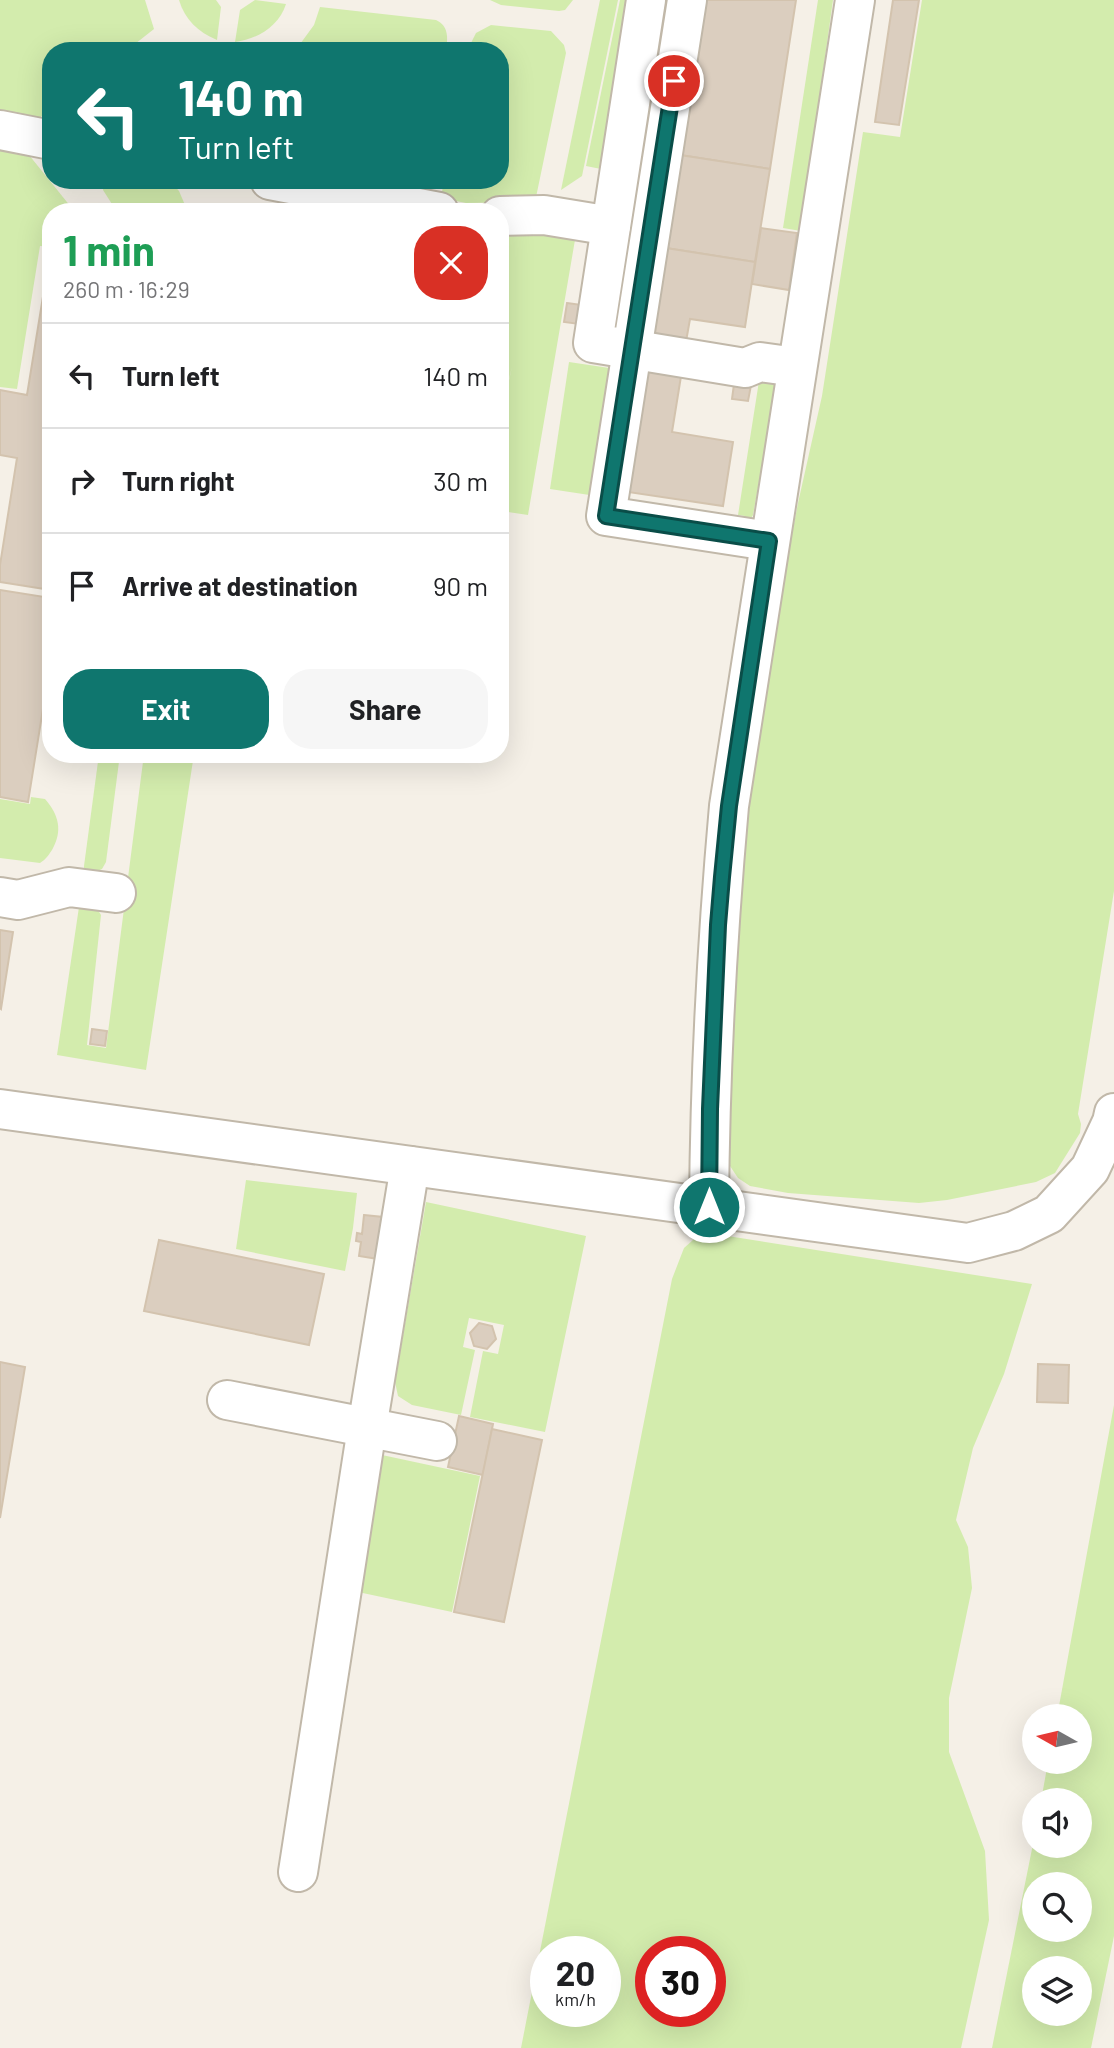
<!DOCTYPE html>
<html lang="en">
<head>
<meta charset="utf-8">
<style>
	body { margin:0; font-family:Barlow,sans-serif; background:#f6f6f6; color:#202124; height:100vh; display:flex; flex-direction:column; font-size:26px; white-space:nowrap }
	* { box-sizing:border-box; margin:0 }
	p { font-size:23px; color:#757577 }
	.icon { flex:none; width:38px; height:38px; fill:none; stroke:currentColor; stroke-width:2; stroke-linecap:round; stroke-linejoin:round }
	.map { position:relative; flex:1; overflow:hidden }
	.details { position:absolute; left:42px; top:203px; width:467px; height:560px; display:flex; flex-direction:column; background:#fff; border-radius:28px; box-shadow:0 7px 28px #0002 }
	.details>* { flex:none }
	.banner { position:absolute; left:42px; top:42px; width:467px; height:147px; border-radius:28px; box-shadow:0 7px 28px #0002; background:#0f766e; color:#fff; overflow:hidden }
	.needle { width:46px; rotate:278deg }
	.tools { position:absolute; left:1022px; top:1704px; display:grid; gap:14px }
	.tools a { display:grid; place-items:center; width:70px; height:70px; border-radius:50%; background:#fff; box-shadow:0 7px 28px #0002; font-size:35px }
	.speed { position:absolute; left:530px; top:1936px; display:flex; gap:14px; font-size:35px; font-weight:700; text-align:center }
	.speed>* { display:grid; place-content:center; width:91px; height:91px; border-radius:50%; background:#fff; box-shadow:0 7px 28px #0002; line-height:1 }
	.speed small { font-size:18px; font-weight:400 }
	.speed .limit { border:10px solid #d22; background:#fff; color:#111 }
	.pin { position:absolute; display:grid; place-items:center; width:60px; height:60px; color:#fff; margin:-30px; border:4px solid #fff; border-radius:50%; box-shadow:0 2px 7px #0007 }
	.me { position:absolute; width:77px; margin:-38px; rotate:0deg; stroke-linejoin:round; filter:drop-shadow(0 0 5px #0008) }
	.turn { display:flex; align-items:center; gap:24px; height:147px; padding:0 21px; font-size:32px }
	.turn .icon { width:91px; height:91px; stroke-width:2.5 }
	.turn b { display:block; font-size:49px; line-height:60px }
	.round { display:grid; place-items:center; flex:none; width:74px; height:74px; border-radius:28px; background:#f6f6f6 }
	.summary { display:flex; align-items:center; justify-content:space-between; height:119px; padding:0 21px }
	h1 { font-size:42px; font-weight:700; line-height:52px; color:#1e9e55 }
	.button { display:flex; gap:14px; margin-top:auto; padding:14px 21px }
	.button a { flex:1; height:80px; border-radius:28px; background:#0f766e; color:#fff; font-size:28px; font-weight:700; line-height:80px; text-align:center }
	.button a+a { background:#f6f6f6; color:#202124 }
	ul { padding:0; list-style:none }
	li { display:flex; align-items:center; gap:21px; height:105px; padding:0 21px; border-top:2px solid #e0e0e0 }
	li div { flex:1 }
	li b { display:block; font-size:26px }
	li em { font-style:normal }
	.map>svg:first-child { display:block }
</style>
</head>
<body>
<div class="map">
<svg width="1114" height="2048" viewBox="0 0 1114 2048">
	<rect width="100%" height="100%" fill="#f5f0e7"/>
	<g fill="#d3ecad" fill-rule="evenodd">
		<polygon points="0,0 145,0 154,29 126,51 51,51 51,109 33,123 0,117"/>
		<path d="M179 0H216L221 7 217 40C198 32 185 20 179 0Z"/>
		<path d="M255 0 286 4C279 26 258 39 235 42L240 10Z"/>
		<polygon points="490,0 573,0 565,10 559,11 501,5"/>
		<polygon points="600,0 618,0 582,176 561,190"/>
		<polygon points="620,0 628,0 601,169 586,166"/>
		<polygon points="818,0 833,0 801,231 783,228"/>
		<polygon points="922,0 1114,0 1114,891 1078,1114 1081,1124 1080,1133 1055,1173 1036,1182 947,1200 919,1203 788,1193 750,1186 738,1178 730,1166 726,1148 736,916 760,702 798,503 822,396 863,132 900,137"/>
		<path d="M320 7 436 20C449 26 448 38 446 51H295L314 25Z"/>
		<polygon points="491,25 551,31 564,45 566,53 535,202 466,203 441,198 444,180 500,180 500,51 467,51 476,33"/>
		<polygon points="0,146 29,155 75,212 51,212 51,247 40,246 17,389 0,387"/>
		<polygon points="104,180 169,180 179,191 188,212 117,212 103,190"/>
		<polygon points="507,225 576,234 528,515 501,511 501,415 512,367 501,411 501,239 504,239"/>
		<polygon points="569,362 616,369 596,496 550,489"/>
		<polygon points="778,377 753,515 749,522 744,521 745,516 738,515 759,381"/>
		<polygon points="99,754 120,754 106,862 102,869 90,874 84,870 84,866"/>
		<polygon points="144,754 194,754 146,1070 57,1055 79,907 96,907 101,915 87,1045 106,1048"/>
		<path d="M31 797 45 799C59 815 63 831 52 850 48 856 46 859 40 863L0 858V799L30 804Z"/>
		<polygon points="246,1180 357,1193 353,1228 345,1271 236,1249"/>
		<polygon points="426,1202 586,1236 545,1432 470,1417 483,1351 498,1354 504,1325 469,1318 463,1347 475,1350 461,1415 412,1405 398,1396 395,1382"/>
		<path d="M702 1232 1032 1284 1004 1374 973 1448 956 1520 968 1547 972 1588 949 1698V1752L985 1851 989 1920 961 2048H521L672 1279 684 1248ZM546 1951H606V2011H546ZM651 1951H710V2011H651Z"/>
		<path d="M1114 1405V1936L1091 2048H992L1034 1839V1846H1080V1801H1041L1048 1762H1080V1717H1057ZM1034 1885H1080V1930H1034ZM1034 1969H1080V2014H1034Z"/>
		<polygon points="382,1455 480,1476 452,1612 358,1592"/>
	</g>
	<g fill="#dbcebf" stroke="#d3c3ae" stroke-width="2">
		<polygon points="704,0 796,0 770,169 680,155"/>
		<polygon points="893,0 919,0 899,125 875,122"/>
		<polygon points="680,155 770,169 755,262 666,248"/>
		<polygon points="761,228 797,233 789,290 752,284"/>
		<polygon points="666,248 755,262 745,327 690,319 685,347 651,342"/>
		<polygon points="47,272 51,272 51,590 0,582 0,565 17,458 0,455 0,390 27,395"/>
		<polygon points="567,303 582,305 579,324 564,322"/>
		<polygon points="647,365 682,370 672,432 733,442 723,506 628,492"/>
		<polygon points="735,377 752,380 748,401 732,399"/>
		<polygon points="0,590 51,598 51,659 28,802 0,797"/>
		<polygon points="0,930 13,932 1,1009 0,1008"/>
		<polygon points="92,1029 107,1031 105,1046 90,1044"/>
		<polygon points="364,1215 383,1217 378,1259 359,1256 361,1242 356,1241 357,1233 362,1234"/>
		<polygon points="159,1240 324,1274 309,1345 144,1311"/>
		<polygon points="479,1323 492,1326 496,1339 487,1349 474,1346 470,1333"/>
		<polygon points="0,1362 25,1367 0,1518"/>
		<polygon points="1038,1364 1069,1365 1068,1403 1037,1402"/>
		<polygon points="459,1416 493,1424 483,1475 448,1467"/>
		<polygon points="492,1429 542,1440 504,1622 454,1612"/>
	</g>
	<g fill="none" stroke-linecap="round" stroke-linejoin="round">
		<defs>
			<g id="minor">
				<polyline points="646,0 593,343 745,368 760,362 796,367"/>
				<polyline points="687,0 606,516 769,541"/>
				<polyline points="0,130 51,140"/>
				<polyline points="270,180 439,212"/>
				<polyline points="500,216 544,215 611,226"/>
				<polyline points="0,897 18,900 69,887 116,893"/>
				<polyline points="0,1109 968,1243 1014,1231 1049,1214 1090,1169 1112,1122 1114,1113"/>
				<path d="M709 1207C710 1073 717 940 729 806L855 0"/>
				<polyline points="227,1400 437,1441"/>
				<polyline points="298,1872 367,1428 410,1166"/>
			</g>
		</defs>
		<use href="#minor" stroke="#c1b8a9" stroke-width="42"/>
		<use href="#minor" stroke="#fff" stroke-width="38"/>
	</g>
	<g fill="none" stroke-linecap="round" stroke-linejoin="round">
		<defs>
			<polyline id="route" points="674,81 606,516 769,541 729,806 722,877 718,925 710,1109 709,1207"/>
		</defs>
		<use href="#route" stroke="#0a4d48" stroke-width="18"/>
		<use href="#route" stroke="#0f766e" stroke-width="12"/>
	</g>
</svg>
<div class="tools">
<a><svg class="needle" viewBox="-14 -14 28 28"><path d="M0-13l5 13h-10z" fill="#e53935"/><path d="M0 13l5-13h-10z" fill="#757577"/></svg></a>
<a><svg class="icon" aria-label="sound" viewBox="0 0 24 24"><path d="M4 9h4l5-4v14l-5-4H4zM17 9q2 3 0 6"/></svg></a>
<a><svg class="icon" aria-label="search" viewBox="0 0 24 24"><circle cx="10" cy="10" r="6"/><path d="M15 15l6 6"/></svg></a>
<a><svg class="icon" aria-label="layers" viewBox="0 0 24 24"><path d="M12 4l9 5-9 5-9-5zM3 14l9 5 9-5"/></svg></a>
</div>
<div class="speed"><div>20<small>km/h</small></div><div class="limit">30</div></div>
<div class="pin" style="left:674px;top:81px;background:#d93025"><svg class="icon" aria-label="arrive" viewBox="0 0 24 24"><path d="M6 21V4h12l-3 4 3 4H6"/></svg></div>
<svg class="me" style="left:709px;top:1207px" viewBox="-20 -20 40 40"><circle r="17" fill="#0f766e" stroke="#fff" stroke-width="3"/><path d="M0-11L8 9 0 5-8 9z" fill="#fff"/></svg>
<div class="banner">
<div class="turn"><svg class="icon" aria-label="left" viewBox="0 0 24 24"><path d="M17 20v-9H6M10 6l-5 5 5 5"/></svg><div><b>140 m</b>Turn left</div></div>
</div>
<section class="details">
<div class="summary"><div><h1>1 min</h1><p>260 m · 16:29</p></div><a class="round" style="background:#d93025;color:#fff"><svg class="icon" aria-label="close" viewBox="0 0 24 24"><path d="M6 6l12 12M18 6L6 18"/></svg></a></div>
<ul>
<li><svg class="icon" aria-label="left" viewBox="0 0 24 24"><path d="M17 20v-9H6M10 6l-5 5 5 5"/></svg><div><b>Turn left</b></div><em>140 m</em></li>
<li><svg class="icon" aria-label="right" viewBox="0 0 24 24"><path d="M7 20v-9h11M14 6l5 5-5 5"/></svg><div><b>Turn right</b></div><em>30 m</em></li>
<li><svg class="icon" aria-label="arrive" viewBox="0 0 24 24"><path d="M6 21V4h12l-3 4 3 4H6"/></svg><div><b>Arrive at destination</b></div><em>90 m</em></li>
</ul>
<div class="button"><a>Exit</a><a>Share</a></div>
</section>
</div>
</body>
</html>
